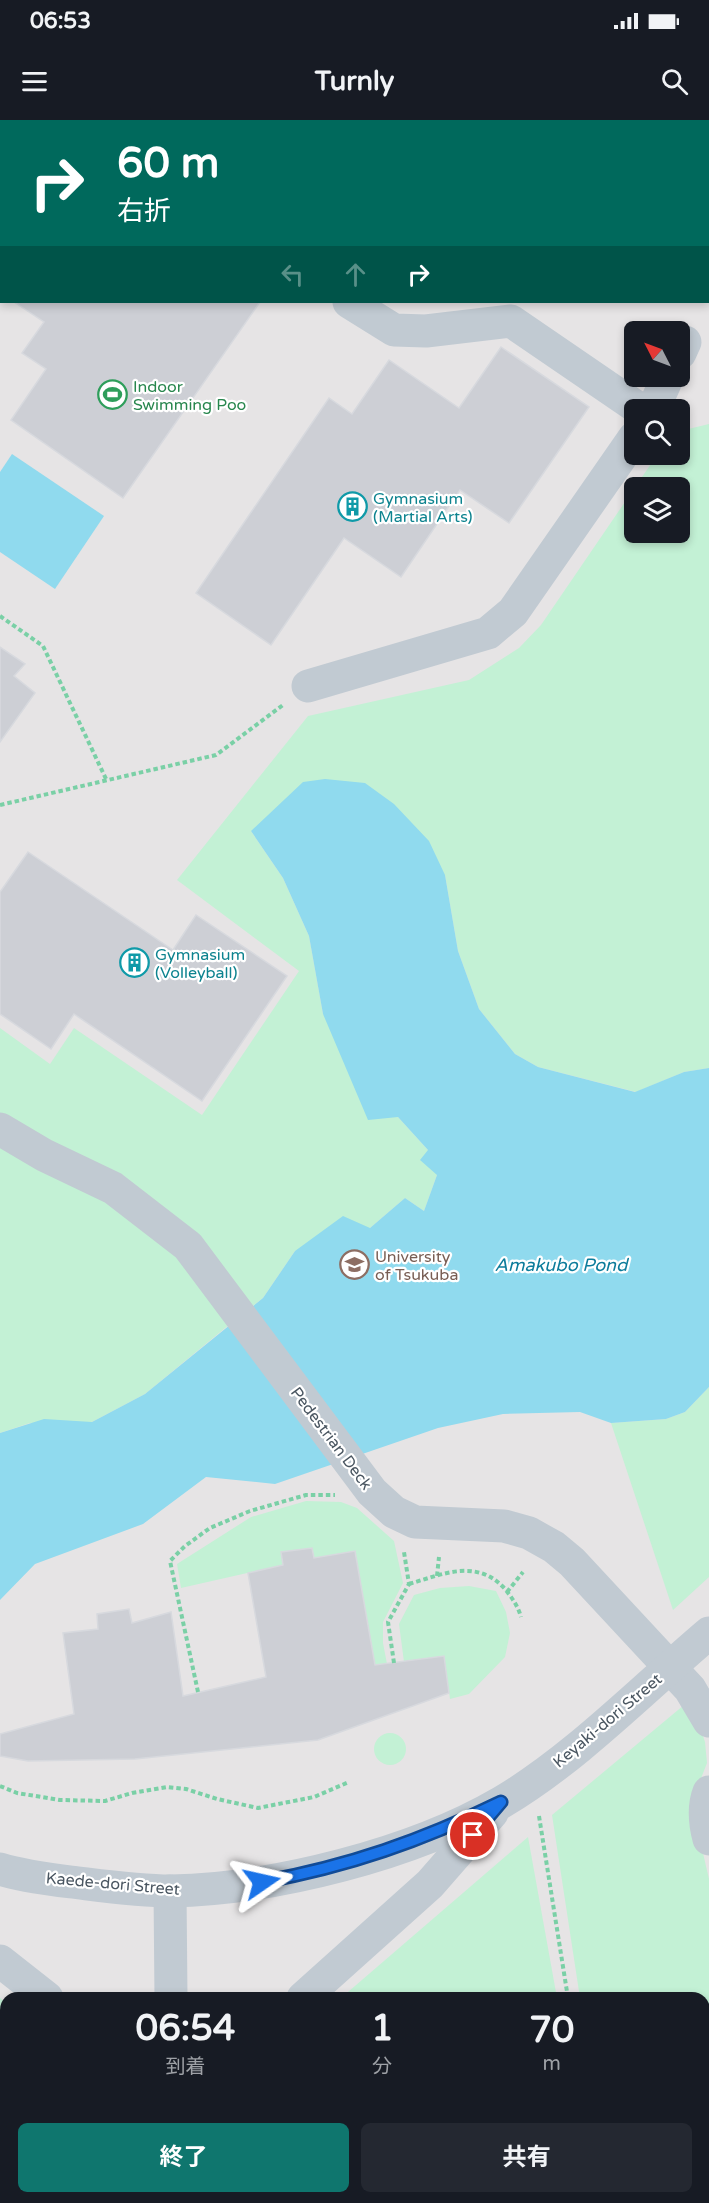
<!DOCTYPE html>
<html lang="ja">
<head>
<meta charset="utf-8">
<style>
	body { margin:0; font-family:"Varela Round","Noto Sans JP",sans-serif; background:#242831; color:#f1f3f6; height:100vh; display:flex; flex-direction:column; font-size:22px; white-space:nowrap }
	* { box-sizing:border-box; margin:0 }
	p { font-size:20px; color:#9ea1a6 }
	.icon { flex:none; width:33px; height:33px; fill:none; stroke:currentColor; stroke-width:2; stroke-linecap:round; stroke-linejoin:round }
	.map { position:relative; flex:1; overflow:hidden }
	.sheet { position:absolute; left:0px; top:1872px; width:710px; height:212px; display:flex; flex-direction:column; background:#171b24; border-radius:18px 18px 0 0; box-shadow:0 3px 9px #0003 }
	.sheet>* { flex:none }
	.banner { position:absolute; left:0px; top:0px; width:710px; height:183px; box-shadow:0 3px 9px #0003; background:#00695c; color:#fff; overflow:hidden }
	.needle { width:39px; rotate:312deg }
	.buttons { position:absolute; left:624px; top:201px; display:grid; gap:12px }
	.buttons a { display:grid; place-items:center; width:66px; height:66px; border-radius:9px; background:#171b24; box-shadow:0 3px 9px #0003; font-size:30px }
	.pin { position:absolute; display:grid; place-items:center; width:51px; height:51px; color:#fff; margin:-26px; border:3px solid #fff; border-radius:50%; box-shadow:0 2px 6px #0007 }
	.me { position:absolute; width:66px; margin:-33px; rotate:79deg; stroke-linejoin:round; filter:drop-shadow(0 0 4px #0008) }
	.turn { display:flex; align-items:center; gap:21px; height:126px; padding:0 18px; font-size:27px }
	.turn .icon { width:78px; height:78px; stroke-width:2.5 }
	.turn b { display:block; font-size:42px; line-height:51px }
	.lanes { display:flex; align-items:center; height:57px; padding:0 18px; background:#0003; justify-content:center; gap:30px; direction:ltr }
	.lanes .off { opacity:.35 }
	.eta { display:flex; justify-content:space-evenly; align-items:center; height:102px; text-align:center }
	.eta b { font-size:36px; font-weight:700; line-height:42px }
	.primary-button { display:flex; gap:12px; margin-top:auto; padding:12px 18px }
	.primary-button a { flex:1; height:69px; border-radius:9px; background:#0f766e; color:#fff; font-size:24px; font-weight:700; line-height:69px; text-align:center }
	.primary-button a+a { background:#242831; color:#f1f3f6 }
	.status { display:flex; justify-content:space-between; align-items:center; height:42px; padding:0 30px; background:#171b24; direction:ltr }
	.status svg { height:16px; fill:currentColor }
	header { display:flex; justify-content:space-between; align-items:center; height:78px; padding:0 18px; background:#171b24; font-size:27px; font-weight:700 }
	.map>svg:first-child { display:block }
</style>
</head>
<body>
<div class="status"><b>06:53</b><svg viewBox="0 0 49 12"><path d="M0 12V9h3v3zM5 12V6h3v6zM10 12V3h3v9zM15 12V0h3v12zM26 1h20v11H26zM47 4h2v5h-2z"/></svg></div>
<header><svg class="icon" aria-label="menu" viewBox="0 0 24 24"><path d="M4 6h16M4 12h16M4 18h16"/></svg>Turnly<svg class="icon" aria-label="search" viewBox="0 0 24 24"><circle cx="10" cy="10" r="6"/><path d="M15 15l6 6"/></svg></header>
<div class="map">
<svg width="709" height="2083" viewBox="0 0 709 2083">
	<rect width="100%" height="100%" fill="#f5f3f3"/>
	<path fill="#e6e4e5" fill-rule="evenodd" d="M0 0H709V2083H130L120 2078H704V1878H6V2013L0 2009ZM2 2H708V182H2ZM634 212H680V256H634ZM634 290H680V334H634ZM634 368H680V412H634Z"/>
	<g fill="#c3f1d5" fill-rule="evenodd">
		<path d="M709 304V948L684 952 636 972 538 947 515 934 479 889 458 831 445 755 251 711 283 758 309 816 323 894 398 997 428 1030 437 1055 424 1091 405 1078 370 1108 295 1131 263 1178 250 1188 0 999V908L50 944 74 908 202 995 299 851 177 760 308 596 469 560 519 528 541 505 657 335 680 334V311ZM634 368H680V412H634Z"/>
		<polygon points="0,1022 111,1081 175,1130 230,1204 145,1274 92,1302 30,1303 0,1313"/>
		<polygon points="709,1267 709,1457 673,1490 611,1303 666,1299 685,1292"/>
		<polygon points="306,1381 341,1382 357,1388 394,1421 403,1463 383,1502 383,1523 387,1544 375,1545 354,1431 314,1438 312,1428 281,1432 283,1445 181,1468 177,1444 251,1397"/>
		<polygon points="469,1466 496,1471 506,1492 510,1513 505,1537 469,1574 450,1579 444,1537 404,1542 399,1504 414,1475 440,1468"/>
		<polygon points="684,1585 699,1604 705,1622 707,1643 700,1661 696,1703 709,1759 709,2083 414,2083 405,2078 704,2078 704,1878 580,1878 552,1695"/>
		<circle cx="390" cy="1629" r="16"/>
		<polygon points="528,1717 557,1878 341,1878"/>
		<polygon points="0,1878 6,1883 6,2013 0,2009"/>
		<polygon points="120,2078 265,2078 273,2083 130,2083"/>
	</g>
	<g fill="#90daee">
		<polygon points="12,334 104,396 55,469 0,432 0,352"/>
		<polygon points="325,659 365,663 394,684 429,721 445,755 458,831 479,889 515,934 538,947 635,972 684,952 709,948 709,1267 685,1292 666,1299 611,1303 580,1292 503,1294 438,1308 275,1364 206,1357 143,1404 35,1444 0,1480 0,1313 44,1299 92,1302 145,1274 263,1178 295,1131 343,1096 370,1108 405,1078 424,1091 437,1055 420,1040 428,1030 398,997 368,1000 323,894 309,816 283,758 251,711 303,662"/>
	</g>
	<g fill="#cdcfd5" stroke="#d7d9de" stroke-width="1.5">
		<polygon points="0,0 55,0 2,2 2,30"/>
		<polygon points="14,182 260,182 123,378 11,300 46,249 22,233 44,202"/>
		<polygon points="501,227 589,287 509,403 460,370 401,457 344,418 271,525 196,473 329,278 352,294 389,240 459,288"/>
		<polygon points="0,527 25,544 14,556 35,573 0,622"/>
		<polygon points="28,732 173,830 196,795 287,856 202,981 74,894 51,929 0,894 0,772"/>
		<polygon points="312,1428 314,1438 355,1431 375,1545 444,1536 449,1573 318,1620 135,1639 28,1641 0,1636 0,1614 74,1594 63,1513 98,1509 97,1494 129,1489 132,1503 171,1492 183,1576 266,1557 248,1453 283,1445 281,1432"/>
	</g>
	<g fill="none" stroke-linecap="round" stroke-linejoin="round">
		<g stroke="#7ad0a6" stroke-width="4" stroke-dasharray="4.5 3" stroke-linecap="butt">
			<polyline points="187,0 190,2"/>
			<polyline points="0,496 43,526 107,661"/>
			<polyline points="0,685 216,635 283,585"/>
			<polyline points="437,1456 439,1437"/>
			<path d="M409 1464C443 1454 477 1438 505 1469 512 1478 518 1486 521 1497"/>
			<polyline points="507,1472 523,1452"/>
			<polyline points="394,1543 388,1502 409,1464 404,1432"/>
			<polyline points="198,1572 170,1441 185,1426 210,1408 250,1391 306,1375 335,1375"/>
			<polyline points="0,1666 17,1673 60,1680 105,1681 132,1673 167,1667 186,1669 217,1679 258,1688 314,1677 349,1662"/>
			<polyline points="539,1696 568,1878"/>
			<polyline points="0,2037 6,2040"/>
			<polyline points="84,2078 96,2083"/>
		</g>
		<g stroke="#c1cad2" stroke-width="33">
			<polyline points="0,153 2,151"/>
			<polyline points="349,182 394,210 426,211 511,201 641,290"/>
			<polyline points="680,233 685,222"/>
			<polyline points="653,290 668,256"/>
			<polyline points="308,566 488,513 513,492 634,318"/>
			<polyline points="0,1009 44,1035 113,1068 188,1126 372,1372 394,1392 415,1402 504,1406 529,1413 554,1427 572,1442 690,1569 709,1601"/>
			<path d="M709 1672C703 1687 705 1704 709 1719"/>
			<path d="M0 1749C23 1756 47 1759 71 1762 104 1766 138 1771 171 1771 274 1769 413 1734 502 1682 575 1639 644 1568 709 1513"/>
			<polyline points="170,1771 171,1878"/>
			<polyline points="0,1841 47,1878"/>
			<polyline points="303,1878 430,1764 492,1693"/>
			<polyline points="0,2078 10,2083"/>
			<polyline points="343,2078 351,2083"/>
		</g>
	</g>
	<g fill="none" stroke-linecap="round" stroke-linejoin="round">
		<defs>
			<path id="route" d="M262 1762C349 1746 421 1721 501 1682L473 1715"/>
		</defs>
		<use href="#route" stroke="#114b97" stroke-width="15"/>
		<use href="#route" stroke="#1a73e8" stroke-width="10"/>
	</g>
	<defs>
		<symbol id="stadium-ring" viewBox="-11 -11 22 22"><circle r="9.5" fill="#fff" stroke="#2e9e5b" stroke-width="1.5"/><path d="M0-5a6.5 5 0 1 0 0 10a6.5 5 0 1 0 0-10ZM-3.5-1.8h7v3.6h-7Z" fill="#2e9e5b"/></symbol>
		<symbol id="building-ring" viewBox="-11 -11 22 22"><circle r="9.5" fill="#fff" stroke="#0f9aa8" stroke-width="1.5"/><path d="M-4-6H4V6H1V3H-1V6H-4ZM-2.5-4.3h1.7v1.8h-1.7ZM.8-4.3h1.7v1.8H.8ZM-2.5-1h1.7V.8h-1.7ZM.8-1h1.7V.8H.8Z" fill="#0f9aa8"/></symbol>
		<symbol id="university-ring" viewBox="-11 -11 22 22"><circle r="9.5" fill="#fff" stroke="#8d6e63" stroke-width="1.5"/><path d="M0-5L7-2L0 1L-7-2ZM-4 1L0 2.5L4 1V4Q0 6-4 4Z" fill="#8d6e63"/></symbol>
	</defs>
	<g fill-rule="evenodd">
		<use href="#stadium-ring" x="96" y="258" width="33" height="33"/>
		<use href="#building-ring" x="336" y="370" width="33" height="33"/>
		<use href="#building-ring" x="118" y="826" width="33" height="33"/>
		<use href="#university-ring" x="338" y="1128" width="33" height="33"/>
	</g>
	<g text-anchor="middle" stroke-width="4.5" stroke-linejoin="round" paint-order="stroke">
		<g font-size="16" fill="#27864d" stroke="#fff" text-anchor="start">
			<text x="133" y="272">Indoor<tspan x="133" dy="18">Swimming Poo</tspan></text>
		</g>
		<g font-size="16" fill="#0d838f" stroke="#fff" text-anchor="start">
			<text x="373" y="384">Gymnasium<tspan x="373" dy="18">(Martial Arts)</tspan></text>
			<text x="155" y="840">Gymnasium<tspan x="155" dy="18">(Volleyball)</tspan></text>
		</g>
		<g font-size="16" fill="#785e54" stroke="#fff" text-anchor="start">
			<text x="375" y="1142">University<tspan x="375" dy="18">of Tsukuba</tspan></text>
		</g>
		<g font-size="16" fill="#4a5661" stroke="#fff">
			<text transform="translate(332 1318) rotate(53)" y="6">Pedestrian Deck</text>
			<text transform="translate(607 1600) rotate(-40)" y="6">Keyaki-dori Street</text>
			<text transform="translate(113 1763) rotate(5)" y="6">Kaede-dori Street</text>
		</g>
		<g font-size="18" font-style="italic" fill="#0c7c9b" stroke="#fff">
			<text x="561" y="1151">Amakubo Pond</text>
		</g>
	</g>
</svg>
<div class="buttons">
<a><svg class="needle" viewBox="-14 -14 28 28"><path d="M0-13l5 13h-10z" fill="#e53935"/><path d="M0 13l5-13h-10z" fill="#9ea1a6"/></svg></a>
<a><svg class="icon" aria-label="search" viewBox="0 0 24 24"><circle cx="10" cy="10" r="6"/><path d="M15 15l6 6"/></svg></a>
<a><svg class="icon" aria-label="layers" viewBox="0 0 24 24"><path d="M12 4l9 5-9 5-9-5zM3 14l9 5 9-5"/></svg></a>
</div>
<div class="pin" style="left:473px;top:1715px;background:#d93025"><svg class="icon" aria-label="arrive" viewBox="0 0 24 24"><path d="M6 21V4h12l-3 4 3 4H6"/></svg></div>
<svg class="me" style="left:262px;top:1762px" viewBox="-20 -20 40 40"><path d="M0-17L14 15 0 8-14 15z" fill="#1a73e8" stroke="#fff" stroke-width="4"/></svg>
<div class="banner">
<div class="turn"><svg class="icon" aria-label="right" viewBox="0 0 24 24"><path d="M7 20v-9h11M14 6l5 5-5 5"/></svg><div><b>60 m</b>右折</div></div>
<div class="lanes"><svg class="icon off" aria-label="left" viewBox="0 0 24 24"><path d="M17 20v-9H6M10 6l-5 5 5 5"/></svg><svg class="icon off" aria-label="ahead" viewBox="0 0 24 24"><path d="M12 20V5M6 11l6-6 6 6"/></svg><svg class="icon" aria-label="right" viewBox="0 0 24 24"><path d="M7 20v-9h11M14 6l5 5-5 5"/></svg></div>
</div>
<section class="sheet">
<div class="eta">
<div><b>06:54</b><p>到着</p></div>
<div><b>1</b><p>分</p></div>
<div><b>70</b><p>m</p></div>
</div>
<div class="primary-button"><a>終了</a><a>共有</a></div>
</section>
</div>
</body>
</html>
